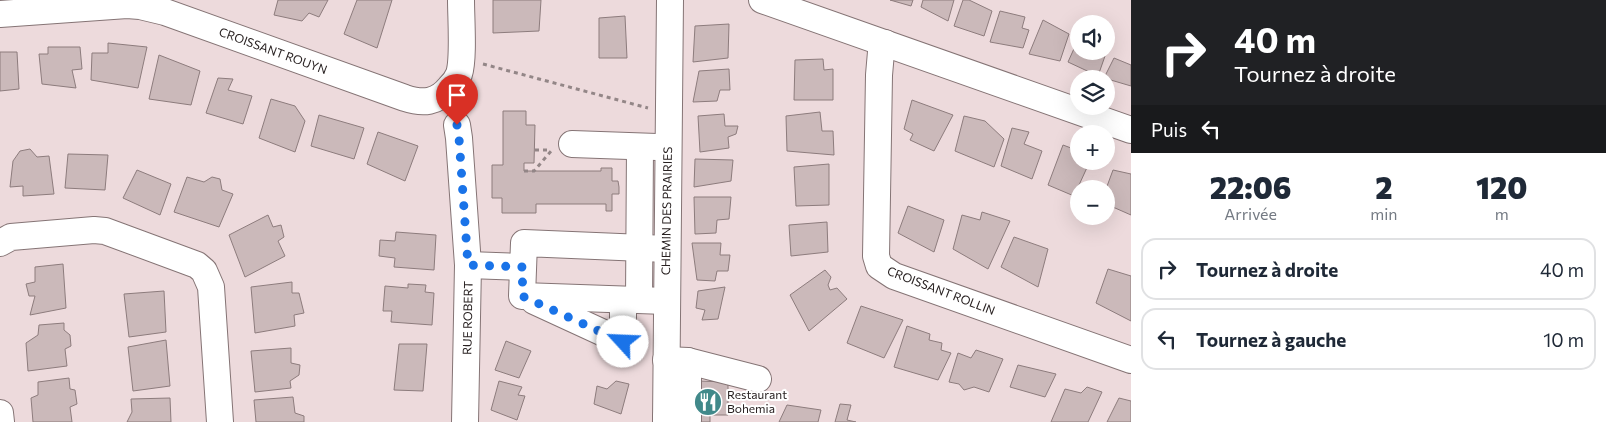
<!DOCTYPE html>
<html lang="fr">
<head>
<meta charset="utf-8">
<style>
	body { margin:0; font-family:Commissioner,sans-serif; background:#f6f6f7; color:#1f2937; height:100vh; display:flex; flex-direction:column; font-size:19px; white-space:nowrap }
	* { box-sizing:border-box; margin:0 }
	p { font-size:16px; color:#747a83 }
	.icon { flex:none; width:28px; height:28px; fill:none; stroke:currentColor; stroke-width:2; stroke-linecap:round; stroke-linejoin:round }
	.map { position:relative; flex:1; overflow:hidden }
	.side { display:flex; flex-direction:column; background:#fff; width:475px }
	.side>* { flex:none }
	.banner { background:#202124; color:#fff; overflow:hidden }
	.fabs { position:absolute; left:1070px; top:15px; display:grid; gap:10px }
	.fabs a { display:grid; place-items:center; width:45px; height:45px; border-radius:50%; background:#fff; box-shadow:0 5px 20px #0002; font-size:25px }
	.pin { position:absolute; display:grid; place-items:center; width:42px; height:42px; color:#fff; margin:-51px -21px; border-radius:50% 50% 50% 0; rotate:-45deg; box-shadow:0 0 5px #0007 }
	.pin .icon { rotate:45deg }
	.me { position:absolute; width:55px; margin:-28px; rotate:295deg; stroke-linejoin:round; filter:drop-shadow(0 0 4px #0008) }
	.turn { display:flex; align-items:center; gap:18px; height:105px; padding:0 20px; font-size:22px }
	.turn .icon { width:65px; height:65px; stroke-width:2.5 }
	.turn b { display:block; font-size:35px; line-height:42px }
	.then { display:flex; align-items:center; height:48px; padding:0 20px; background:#0003; gap:10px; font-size:19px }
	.eta { display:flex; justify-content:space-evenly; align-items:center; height:85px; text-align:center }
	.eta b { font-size:30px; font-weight:800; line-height:35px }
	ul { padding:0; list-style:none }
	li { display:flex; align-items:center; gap:15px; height:62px; margin:0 10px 8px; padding:0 10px; border:2px solid #e0e1e3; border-radius:15px }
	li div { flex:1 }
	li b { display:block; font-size:19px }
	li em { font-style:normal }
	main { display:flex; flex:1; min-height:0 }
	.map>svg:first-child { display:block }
</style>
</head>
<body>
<main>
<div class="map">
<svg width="1131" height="422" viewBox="0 0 1131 422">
	<rect width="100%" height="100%" fill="#eddadc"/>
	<g fill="#cbb9ba" stroke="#8d7c7d">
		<polygon points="278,0 328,0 319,17 309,13 302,21 274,15"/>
		<polygon points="357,0 392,0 377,48 344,34"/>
		<polygon points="493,0 541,0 539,31 493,33"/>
		<polygon points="890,0 913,0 911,6"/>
		<polygon points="923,0 954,0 948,21 921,7"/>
		<polygon points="963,0 969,0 992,11 984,36 954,26"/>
		<polygon points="1000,11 1025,17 1022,28 1029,30 1023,48 990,42"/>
		<polygon points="625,16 627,58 599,58 599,18"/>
		<polygon points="1043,20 1069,34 1060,61 1029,54"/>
		<polygon points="729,24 728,58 693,62 695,26"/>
		<polygon points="1077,42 1079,43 1079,51 1096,51 1105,56 1098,76 1068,62"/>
		<polygon points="108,43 147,47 138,88 91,80 92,53 108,53"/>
		<polygon points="48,47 80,47 82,69 72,70 76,88 42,84 39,54 48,54"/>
		<polygon points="0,52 17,52 19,89 0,91"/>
		<polygon points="159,55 200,71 191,105 149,99"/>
		<polygon points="1114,58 1131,65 1131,86 1104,78"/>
		<polygon points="823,59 824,70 833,69 833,100 794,100 795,60"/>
		<polygon points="729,69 730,90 720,90 717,101 693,102 699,71"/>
		<polygon points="218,78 233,79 228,90 252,96 243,124 206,113"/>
		<polygon points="271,99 295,106 305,121 295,152 259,138"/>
		<polygon points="912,100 953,115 934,151 910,140 913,134 904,129"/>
		<polygon points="503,111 526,111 526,125 535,125 534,163 524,163 524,171 601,171 601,168 612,168 612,181 618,181 619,187 619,194 612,194 612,211 606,211 606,204 536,204 536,213 502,213 502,198 492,198 492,165 503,165"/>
		<polygon points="820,112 822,131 833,131 834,155 787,151 786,116"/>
		<polygon points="724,114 725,126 738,126 736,134 728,137 729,148 700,152 698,116"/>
		<polygon points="319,115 364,128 354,159 311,146"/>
		<polygon points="964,116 985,121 1004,139 994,167 955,151"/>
		<polygon points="1012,128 1029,132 1024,144 1042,151 1032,179 1001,166"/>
		<polygon points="378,132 418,146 405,181 367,164"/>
		<polygon points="1063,145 1079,151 1079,161 1090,161 1074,196 1048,185"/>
		<polygon points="30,149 37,157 49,156 54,194 23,196 23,186 10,187 13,161 20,151"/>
		<polygon points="68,154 108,155 105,190 65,188"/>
		<polygon points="695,159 733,160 731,181 694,187"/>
		<polygon points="829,164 829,205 796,206 794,167"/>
		<polygon points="137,170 171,184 160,215 123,198"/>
		<polygon points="1113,170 1131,174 1131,215 1106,204 1106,189"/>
		<polygon points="187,177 204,182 212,177 220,179 222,190 233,194 219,227 174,212"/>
		<polygon points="694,197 731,197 729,219 717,220 716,233 695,234"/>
		<polygon points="908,206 944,220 934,252 898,233"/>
		<polygon points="982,212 1010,221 988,269 953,249 962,215 980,220"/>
		<polygon points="268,215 273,227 281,225 284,237 278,241 285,256 245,277 229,235"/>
		<polygon points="827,222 828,252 791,256 789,225"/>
		<polygon points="396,232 436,235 434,270 394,267 395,258 379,256 380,240 395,241"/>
		<polygon points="1014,237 1048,249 1038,287 1001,267"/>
		<polygon points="692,243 721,243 720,255 730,255 728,271 717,271 715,281 697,280"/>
		<polygon points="63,264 66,308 30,315 35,296 29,296 26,284 35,282 35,267"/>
		<polygon points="1108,269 1131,276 1131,321 1096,303"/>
		<polygon points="825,270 831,277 828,285 830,290 837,288 847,299 809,331 790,295"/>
		<polygon points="292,282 292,293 299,293 304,313 294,315 295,326 255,333 251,287"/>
		<polygon points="408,284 426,285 425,292 434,293 432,325 391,322 392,311 383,311 385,286 408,288"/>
		<polygon points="725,287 718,319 702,320 705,310 696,308 698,291"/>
		<polygon points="164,291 166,332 129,337 124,294"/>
		<polygon points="861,306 903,320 884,358 847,343"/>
		<polygon points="64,323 64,330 70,335 71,346 65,349 67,366 28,371 26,343 38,335 39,325"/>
		<polygon points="907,326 930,334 929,340 942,343 941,350 951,353 938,380 894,367"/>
		<polygon points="166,340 170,386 133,391 128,347"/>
		<polygon points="506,341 531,351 519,378 495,370"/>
		<polygon points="399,344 427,344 423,391 394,390"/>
		<polygon points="291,348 291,363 300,365 299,375 290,381 291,388 255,392 251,351"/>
		<polygon points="976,350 1003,359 989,392 974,387 964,390 959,384 949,382 958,353 971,358"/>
		<polygon points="1018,365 1056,374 1045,397 1010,387"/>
		<polygon points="69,378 70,389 75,390 77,404 70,407 72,422 33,422 31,398 38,395 38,382"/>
		<polygon points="499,381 522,387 518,395 525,396 517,420 491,410"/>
		<polygon points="616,381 629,384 621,414 594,404 597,386 607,389"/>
		<polygon points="698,381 728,382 728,415 710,415 710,422 698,422"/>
		<polygon points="1087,387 1102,392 1088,422 1051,422 1065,389 1081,393"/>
		<polygon points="293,397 295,413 304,416 304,422 256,422 254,400"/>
		<polygon points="170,398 171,422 127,422 132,412 131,399"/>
		<polygon points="1119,398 1131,401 1131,422 1107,422"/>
		<polygon points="840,404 851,405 847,420 856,422 835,422"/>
		<polygon points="787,405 821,410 818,422 779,422"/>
	</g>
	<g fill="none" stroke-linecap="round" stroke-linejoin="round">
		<defs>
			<g id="minor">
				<polyline points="762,0 1131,130"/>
				<path d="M0 14 127 5 140 6 165 12 405 98C423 104 437 103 450 87 454 83 457 79 459 74 464 59 461 18 461 0"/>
				<polyline points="885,43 881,52 879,75 876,256 879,266 894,276 1131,360"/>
				<polyline points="457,125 459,138 468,265 465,422"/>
				<polyline points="572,144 657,147"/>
				<polyline points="0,243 11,237 94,230 105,231 197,265 204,271 211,287 220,422"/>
				<polyline points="468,265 523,267"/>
				<polyline points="639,300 640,147"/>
				<polyline points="534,301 623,342 623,300"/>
				<polyline points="666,301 522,296 524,243 667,249"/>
				<polyline points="666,360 688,361 758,379"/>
				<polyline points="0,413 1,422"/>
				<polyline points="666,417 688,420 688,361"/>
				<polyline points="666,422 670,0"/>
			</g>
		</defs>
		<use href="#minor" stroke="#857475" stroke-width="28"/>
		<g stroke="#938687" stroke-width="3" stroke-dasharray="4 4" stroke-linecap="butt">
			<polyline points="483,64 648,108"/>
			<polyline points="535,150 551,150"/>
			<polyline points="524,171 534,171 552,150"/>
		</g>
		<use href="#minor" stroke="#fff" stroke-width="26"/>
	</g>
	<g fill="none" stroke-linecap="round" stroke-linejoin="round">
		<polyline stroke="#1a73e8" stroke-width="9" stroke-dasharray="0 16.2" points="457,125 459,138 468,265 523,267 522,296 623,342"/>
	</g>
	<defs>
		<symbol id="restaurant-disc" viewBox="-11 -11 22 22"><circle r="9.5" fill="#41898a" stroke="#fff"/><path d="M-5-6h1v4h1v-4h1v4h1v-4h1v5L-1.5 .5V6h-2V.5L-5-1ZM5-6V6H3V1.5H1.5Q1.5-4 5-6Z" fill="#fff"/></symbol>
	</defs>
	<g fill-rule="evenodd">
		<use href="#restaurant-disc" x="692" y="386" width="32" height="32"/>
	</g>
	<g text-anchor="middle" stroke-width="4" stroke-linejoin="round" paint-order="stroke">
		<g font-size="12" fill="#282121" stroke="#fff">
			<text transform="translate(273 51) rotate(20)" y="4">CROISSANT ROUYN</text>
			<text transform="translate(667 211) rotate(-89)" y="4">CHEMIN DES PRAIRIES</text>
			<text transform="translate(941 291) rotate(21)" y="4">CROISSANT ROLLIN</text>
			<text transform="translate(468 318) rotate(-89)" y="4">RUE ROBERT</text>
		</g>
		<g font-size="12" fill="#282121" stroke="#fff" text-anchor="start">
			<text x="727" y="399">Restaurant<tspan x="727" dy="14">Bohemia</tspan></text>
		</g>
	</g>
</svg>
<div class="fabs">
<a><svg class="icon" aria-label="sound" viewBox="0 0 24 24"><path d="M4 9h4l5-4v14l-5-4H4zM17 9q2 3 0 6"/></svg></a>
<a><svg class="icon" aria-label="layers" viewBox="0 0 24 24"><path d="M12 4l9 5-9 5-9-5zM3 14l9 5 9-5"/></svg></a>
<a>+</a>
<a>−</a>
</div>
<div class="pin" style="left:457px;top:125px;background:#d93025"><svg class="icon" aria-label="arrive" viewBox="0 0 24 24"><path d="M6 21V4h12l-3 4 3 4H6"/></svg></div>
<svg class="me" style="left:623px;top:342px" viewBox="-20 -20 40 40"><circle r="19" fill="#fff"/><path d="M0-13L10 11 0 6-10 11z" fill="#1a73e8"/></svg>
</div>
<section class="side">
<div class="banner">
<div class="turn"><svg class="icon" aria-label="right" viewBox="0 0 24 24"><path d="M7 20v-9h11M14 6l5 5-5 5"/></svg><div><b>40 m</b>Tournez à droite</div></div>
<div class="then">Puis<svg class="icon" aria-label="left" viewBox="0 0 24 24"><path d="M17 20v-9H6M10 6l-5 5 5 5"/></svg></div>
</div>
<div class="eta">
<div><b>22:06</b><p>Arrivée</p></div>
<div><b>2</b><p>min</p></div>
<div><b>120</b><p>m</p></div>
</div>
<ul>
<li><svg class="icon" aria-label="right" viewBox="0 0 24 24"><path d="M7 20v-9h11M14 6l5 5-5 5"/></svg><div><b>Tournez à droite</b></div><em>40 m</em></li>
<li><svg class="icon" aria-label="left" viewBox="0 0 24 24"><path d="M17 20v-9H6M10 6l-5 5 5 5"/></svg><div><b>Tournez à gauche</b></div><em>10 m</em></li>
</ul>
</section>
</main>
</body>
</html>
